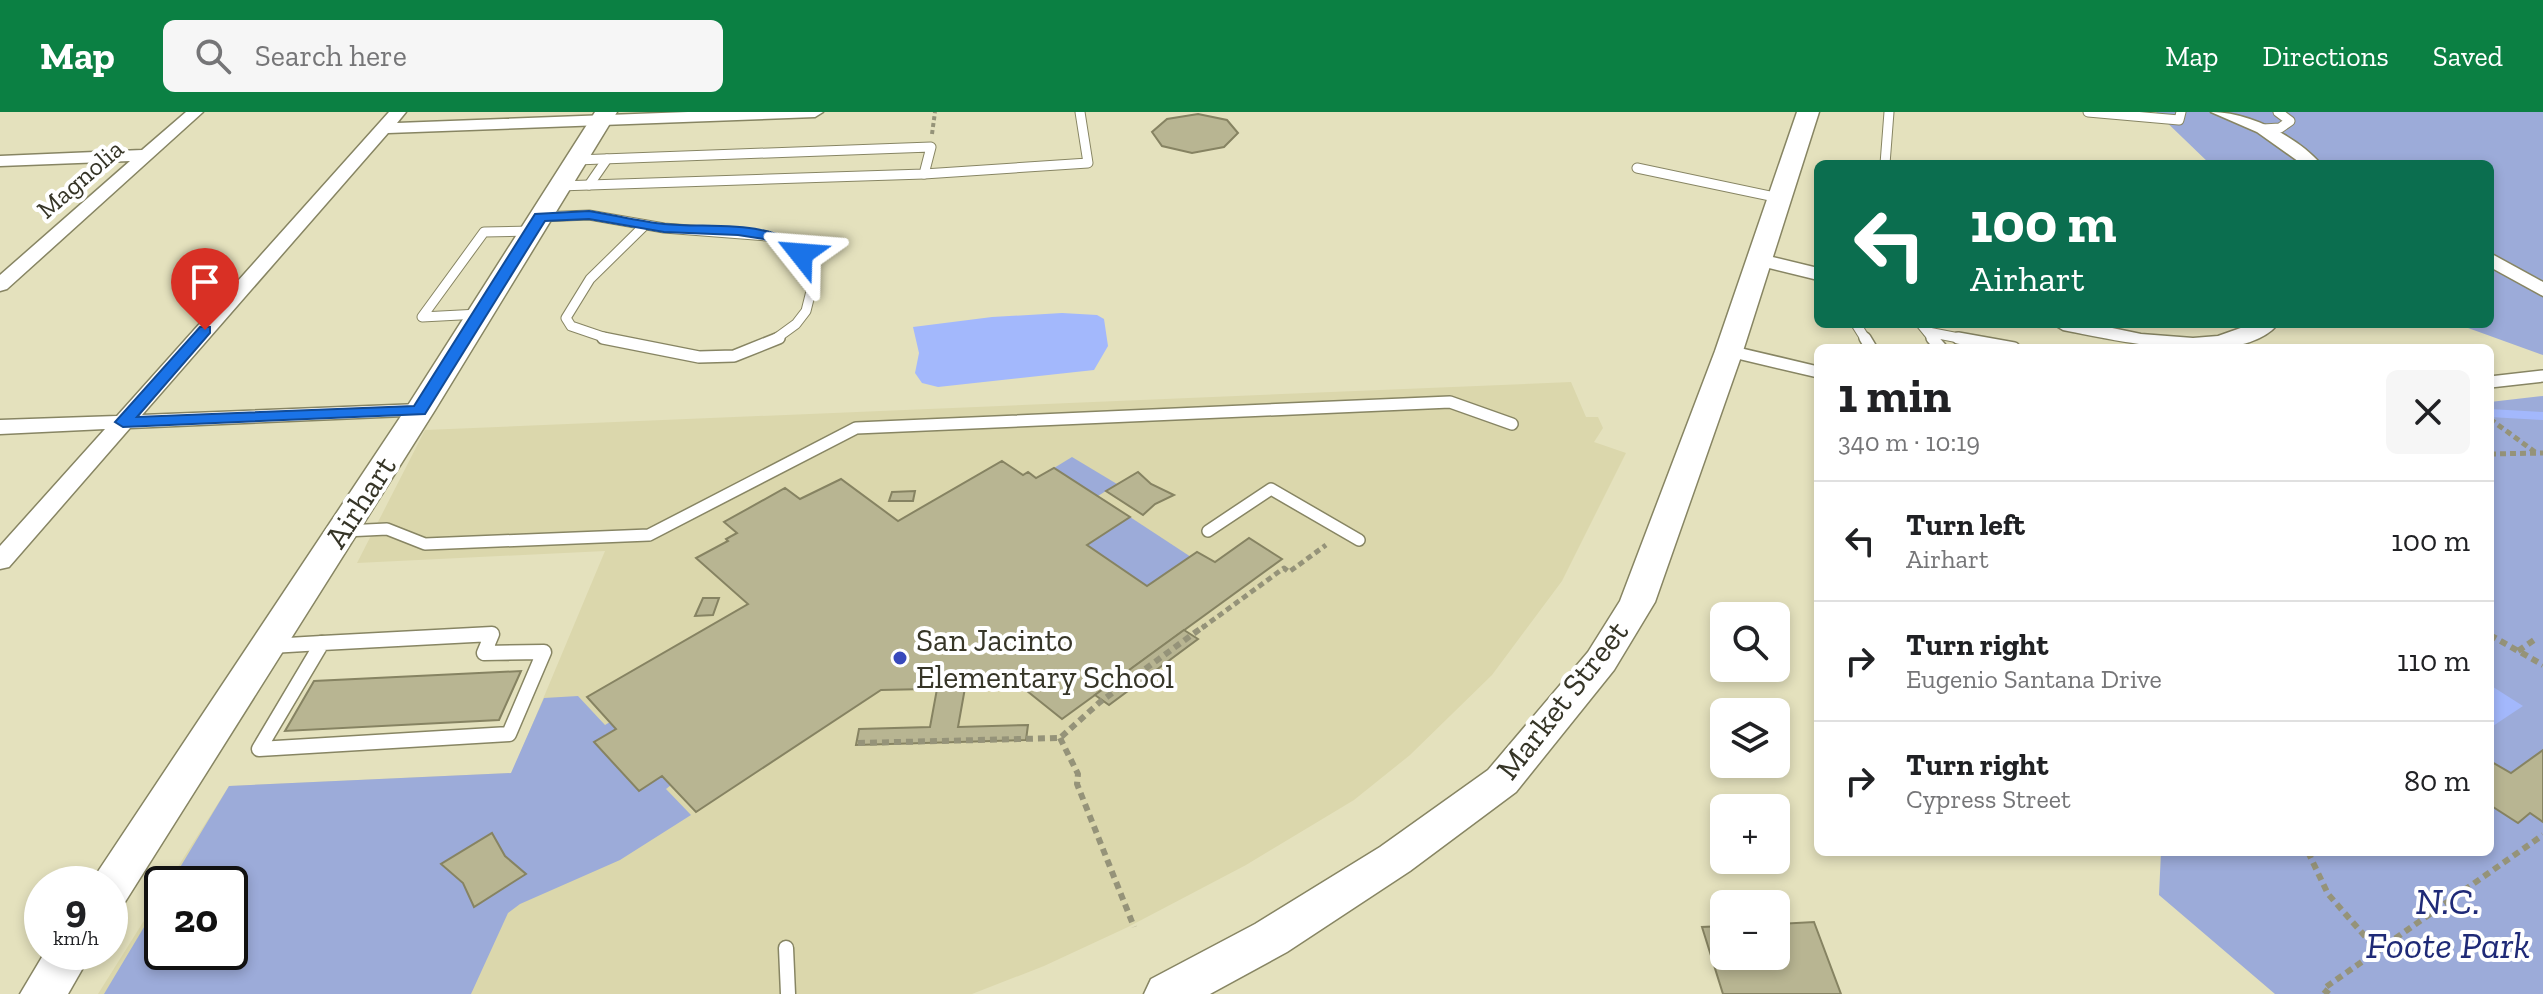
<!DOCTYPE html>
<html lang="en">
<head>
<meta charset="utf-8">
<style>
	body { margin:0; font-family:"Zilla Slab",serif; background:#f6f6f6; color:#202124; height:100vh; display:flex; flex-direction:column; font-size:30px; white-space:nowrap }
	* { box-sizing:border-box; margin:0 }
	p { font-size:26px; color:#757577 }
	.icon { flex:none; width:44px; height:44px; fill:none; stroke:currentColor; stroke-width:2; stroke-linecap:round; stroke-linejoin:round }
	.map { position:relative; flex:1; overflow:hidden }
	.side { position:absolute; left:1814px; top:232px; width:680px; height:512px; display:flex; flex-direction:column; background:#fff; border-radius:12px; box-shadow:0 4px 12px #0003 }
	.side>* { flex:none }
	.hud { position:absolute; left:1814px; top:48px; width:680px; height:168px; border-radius:12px; box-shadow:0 4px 12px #0003; background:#0b6e4f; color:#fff; overflow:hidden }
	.tools { position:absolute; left:1710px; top:490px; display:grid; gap:16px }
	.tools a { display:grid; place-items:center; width:80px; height:80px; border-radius:12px; background:#fff; box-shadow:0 4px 12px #0003; font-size:40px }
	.speed { position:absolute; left:24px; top:754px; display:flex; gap:16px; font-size:40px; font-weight:700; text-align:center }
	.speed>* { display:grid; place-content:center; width:104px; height:104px; border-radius:50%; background:#fff; box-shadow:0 4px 12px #0003; line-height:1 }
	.speed small { font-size:20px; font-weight:400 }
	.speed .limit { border:4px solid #111; border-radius:12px; background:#fff; color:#111 }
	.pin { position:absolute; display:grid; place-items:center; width:68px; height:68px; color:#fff; margin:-82px -34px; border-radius:50% 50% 50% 0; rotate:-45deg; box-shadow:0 0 8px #0007 }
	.pin .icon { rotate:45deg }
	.me { position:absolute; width:88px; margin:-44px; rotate:298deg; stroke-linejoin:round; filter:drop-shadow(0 0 6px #0008) }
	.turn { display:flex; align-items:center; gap:28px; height:168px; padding:0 24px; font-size:36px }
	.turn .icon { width:104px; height:104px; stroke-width:2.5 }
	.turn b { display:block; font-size:56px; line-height:68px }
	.round { display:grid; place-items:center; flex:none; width:84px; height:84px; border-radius:12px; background:#f6f6f6 }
	.head { display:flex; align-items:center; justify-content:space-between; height:136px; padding:0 24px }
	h1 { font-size:48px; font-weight:800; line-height:60px }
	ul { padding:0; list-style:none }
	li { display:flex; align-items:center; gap:24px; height:120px; padding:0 24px; border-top:2px solid #e0e0e0 }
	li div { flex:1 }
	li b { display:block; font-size:30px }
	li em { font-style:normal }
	header { display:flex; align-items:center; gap:48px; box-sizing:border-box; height:112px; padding:0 40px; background:#0b8043; color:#fff }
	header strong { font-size:38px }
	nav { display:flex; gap:44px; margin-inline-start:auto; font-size:28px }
	.search { width:560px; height:72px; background:#f6f6f6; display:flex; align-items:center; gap:20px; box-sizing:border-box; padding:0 28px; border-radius:12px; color:#757577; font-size:30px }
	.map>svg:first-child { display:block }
</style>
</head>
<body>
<header>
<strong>Map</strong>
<div class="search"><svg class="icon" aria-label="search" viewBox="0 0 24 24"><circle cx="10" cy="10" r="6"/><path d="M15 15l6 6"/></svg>Search here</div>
<nav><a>Map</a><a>Directions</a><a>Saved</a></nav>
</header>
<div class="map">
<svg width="2543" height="882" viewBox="0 0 2543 882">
	<rect width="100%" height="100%" fill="#e4e1bd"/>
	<polygon fill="#dbd7ac" points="1571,270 1586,305 1598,305 1603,316 1594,330 1626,341 1562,469 1492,563 1410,643 1354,688 1246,753 1128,815 1044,854 972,882 98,882 162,780 162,840 230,840 230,772 167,772 229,674 512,661 605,439 357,451 425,318"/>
	<g fill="#9cabd9">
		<polygon points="2156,0 2543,0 2543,243 2457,212 2490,212 2490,52 2210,52"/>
		<polygon points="2543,284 2543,882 2275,882 2159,783 2161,740 2490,740 2490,290"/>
		<polygon points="1072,345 1117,372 1098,384 1054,356"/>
		<polygon points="1130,405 1191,445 1147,474 1087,433"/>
		<polygon points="578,584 605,613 610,610 616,617 594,630 639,678 662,664 671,673 666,677 691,703 620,748 520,792 508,801 471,882 104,882 162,785 162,840 230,840 230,772 170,772 229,674 511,661 544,586"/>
	</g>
	<g fill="#a3b8fc">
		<polygon points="1062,201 1097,203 1104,207 1108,234 1094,258 938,275 922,271 915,261 919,241 913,215 992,205"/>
		<polygon points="2490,573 2523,594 2490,616"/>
	</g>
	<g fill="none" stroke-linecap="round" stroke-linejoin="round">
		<polyline stroke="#a3b8fc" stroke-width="8" points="2490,301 2543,304"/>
	</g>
	<g fill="#b8b592" stroke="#868362" stroke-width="2">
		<polygon points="1198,2 1227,8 1238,21 1224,35 1192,41 1162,34 1152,20 1167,7"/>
		<polygon points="1002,349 1023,363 1028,360 1036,366 1054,356 1130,405 1087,433 1147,474 1197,440 1215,450 1249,426 1282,447 1062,607 1022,575 881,578 696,700 662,664 639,679 594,630 616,617 587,585 748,492 696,446 728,429 726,427 737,421 724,410 785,376 800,387 841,367 898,409"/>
		<polygon points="1138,360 1151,372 1174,383 1155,392 1143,403 1106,379"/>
		<polygon points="915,379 913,389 889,389 892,380"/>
		<polygon points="703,486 719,486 713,503 695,504"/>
		<polygon points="1184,518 1198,527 1109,593 1095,583"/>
		<polygon points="521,559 499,608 285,619 314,569"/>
		<polygon points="965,576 958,615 1028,613 1026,628 856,633 859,617 930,615 937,577"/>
		<polygon points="2543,638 2543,710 2530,701 2518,711 2490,693 2490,649 2511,661"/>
		<polygon points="492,721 505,744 526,762 474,795 463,771 441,752"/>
		<polygon points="1814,810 1841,882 1723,882 1702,815 1724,814 1724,844 1776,844 1776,812"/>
	</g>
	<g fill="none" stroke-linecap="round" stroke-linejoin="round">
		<defs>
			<g id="lane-far2">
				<polyline points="2088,0 2179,8 2181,0"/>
				<polyline points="2263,17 2280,16 2290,9 2278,0"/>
				<polyline points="1885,52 1889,0"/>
				<polyline points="1637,56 1780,86"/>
				<polyline points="924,62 1088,51 1080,0"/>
				<polyline points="589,73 607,47"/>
				<polyline points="559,74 924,62 931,35 576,48"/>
				<polyline points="540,105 589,103 664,116 767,124 801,142 809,157 811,179 806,199 796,212 774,228"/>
				<polyline points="479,202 422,205 484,120 532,119"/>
				<polyline points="1856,212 1866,228"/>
				<polyline points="1921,212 1934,228"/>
				<polyline points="1928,220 1969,228"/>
				<polyline points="612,228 571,214 566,206 590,167 645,113"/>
			</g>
			<g id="lane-far1">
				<polyline points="603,226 699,245 734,244 779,226"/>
				<polyline points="1865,226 1871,236"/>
				<polyline points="1932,226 1941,236"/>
				<polyline points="1958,226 2014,236"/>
				<polyline points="1729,239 1818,260"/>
				<polyline points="2490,270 2543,264"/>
				<polyline points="345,419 387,417 425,432 649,423 856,316 1450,290 1512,312"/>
				<polyline points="1208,419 1271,377 1359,428"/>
			</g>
			<g id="lane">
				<polygon points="492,522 484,541 544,540 509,622 259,637 322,531"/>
				<polyline points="271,534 322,531"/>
				<polyline points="786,836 788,882"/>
			</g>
			<g id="street">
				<polygon points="186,0 203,0 7,177 0,179 0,163 130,49 0,54 0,44 142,38"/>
				<polygon points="389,0 406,0 397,11 688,0 823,0 815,5 388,21 142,303 420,292 431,298 428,303 130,316 9,455 0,457 0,434 105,317 0,322 0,308 117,304"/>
				<path d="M2211 0C2249 0 2296 24 2321 52H2302L2257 20Z"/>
				<polygon points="2490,141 2543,170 2543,184 2490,155"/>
				<polygon points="1760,142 1818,156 1818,168 1753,152 1751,148 1753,144"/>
				<path d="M2053 212H2093L2141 222 2193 226 2218 224 2252 212H2278C2240 258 2114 228 2063 218Z"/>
			</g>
			<g id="secondary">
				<polygon points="595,0 617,0 435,298 125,790 110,795 110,772 91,772 95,764 405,298"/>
				<polygon points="1797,0 1819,0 1743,239 1655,490 1614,558 1516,680 1410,759 1287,840 1210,882 1144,882 1151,867 1255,812 1380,735 1488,658 1588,540 1620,489 1715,239"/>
				<polygon points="45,840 92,840 68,882 20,882"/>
			</g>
		</defs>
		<use href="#lane-far2" stroke="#878563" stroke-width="11"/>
		<use href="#lane-far1" stroke="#878563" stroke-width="14"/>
		<use href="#lane" stroke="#878563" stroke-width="17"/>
		<use href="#street" stroke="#878563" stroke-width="3"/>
		<use href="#secondary" stroke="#878563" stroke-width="3"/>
		<polyline stroke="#959379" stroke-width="4" stroke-dasharray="4 3" stroke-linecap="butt" points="932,22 935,0"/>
		<g stroke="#959379" stroke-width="5" stroke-dasharray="6 4" stroke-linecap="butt">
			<polyline points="2490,307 2535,340"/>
			<polyline points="2490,342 2543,341"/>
			<polyline points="1202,516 1284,456 1289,460 1326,433"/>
		</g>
		<g stroke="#959379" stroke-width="6" stroke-dasharray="7 5" stroke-linecap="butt">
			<polyline points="2490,523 2543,553"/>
			<polyline points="2518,539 2537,526"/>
			<polyline points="1060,626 1078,662 1077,672 1134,815"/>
			<polyline points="858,631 1060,626 1100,590 1204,514"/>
			<polyline points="2308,740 2328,782 2378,839"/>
			<polyline points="2329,882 2323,877 2543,723"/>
		</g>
		<use href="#lane-far2" stroke="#fff" stroke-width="9"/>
		<use href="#lane-far1" stroke="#fff" stroke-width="11"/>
		<use href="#lane" stroke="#fff" stroke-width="14"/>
		<use href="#street" fill="#fff" fill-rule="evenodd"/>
		<use href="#secondary" fill="#fff" fill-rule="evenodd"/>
	</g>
	<path fill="#1a73e8" stroke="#114b97" stroke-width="2" d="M589 99C614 103 639 109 664 112 710 117 773 105 808 142L796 145 764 127 738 123 664 120 589 107 545 109 425 302 123 315 115 310 200 215H210V221L137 305 414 294 535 102Z"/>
	<circle fill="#3849bc" stroke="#fff" stroke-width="3" cx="900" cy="546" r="8"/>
	<g text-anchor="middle" stroke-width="8" stroke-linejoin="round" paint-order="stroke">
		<g font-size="26" fill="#363527" stroke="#fff">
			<text transform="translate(80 67) rotate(-41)" y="9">Magnolia</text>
		</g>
		<g font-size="32" fill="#363527" stroke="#fff">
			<text transform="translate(360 390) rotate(-57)" y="11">Airhart</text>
			<text transform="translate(1562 588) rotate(-52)" y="11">Market Street</text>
		</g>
		<g font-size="32" fill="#363527" stroke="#fff" text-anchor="start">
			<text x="916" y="539">San Jacinto<tspan x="916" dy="37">Elementary School</tspan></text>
		</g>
		<g font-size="38" font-style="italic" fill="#1f2a77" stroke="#fff">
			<text x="2448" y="802">N.C.<tspan x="2448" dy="44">Foote Park</tspan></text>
		</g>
	</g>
</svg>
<div class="tools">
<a><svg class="icon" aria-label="search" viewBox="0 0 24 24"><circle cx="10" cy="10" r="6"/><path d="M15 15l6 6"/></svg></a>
<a><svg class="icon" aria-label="layers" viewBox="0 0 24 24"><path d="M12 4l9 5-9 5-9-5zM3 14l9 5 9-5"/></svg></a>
<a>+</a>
<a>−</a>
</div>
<div class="speed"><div>9<small>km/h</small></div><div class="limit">20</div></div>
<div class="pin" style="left:205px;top:218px;background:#d93025"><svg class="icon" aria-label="arrive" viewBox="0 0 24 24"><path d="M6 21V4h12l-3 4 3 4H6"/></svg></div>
<svg class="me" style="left:801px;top:142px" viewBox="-20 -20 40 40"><path d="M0-17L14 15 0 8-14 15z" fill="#1a73e8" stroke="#fff" stroke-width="4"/></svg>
<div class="hud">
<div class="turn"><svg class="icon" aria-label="left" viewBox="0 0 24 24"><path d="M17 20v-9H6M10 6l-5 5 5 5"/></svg><div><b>100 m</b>Airhart</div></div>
</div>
<section class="side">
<div class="head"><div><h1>1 min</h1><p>340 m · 10:19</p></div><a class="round"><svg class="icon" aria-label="close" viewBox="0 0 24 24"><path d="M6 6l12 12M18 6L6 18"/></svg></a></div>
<ul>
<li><svg class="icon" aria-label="left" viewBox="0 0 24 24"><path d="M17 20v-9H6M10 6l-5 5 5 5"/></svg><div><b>Turn left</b><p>Airhart</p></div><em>100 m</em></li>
<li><svg class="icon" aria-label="right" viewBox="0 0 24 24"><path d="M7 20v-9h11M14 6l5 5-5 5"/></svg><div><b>Turn right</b><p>Eugenio Santana Drive</p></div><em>110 m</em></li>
<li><svg class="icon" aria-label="right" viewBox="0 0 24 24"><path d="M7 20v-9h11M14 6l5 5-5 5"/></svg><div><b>Turn right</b><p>Cypress Street</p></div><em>80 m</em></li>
</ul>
</section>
</div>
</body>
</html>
